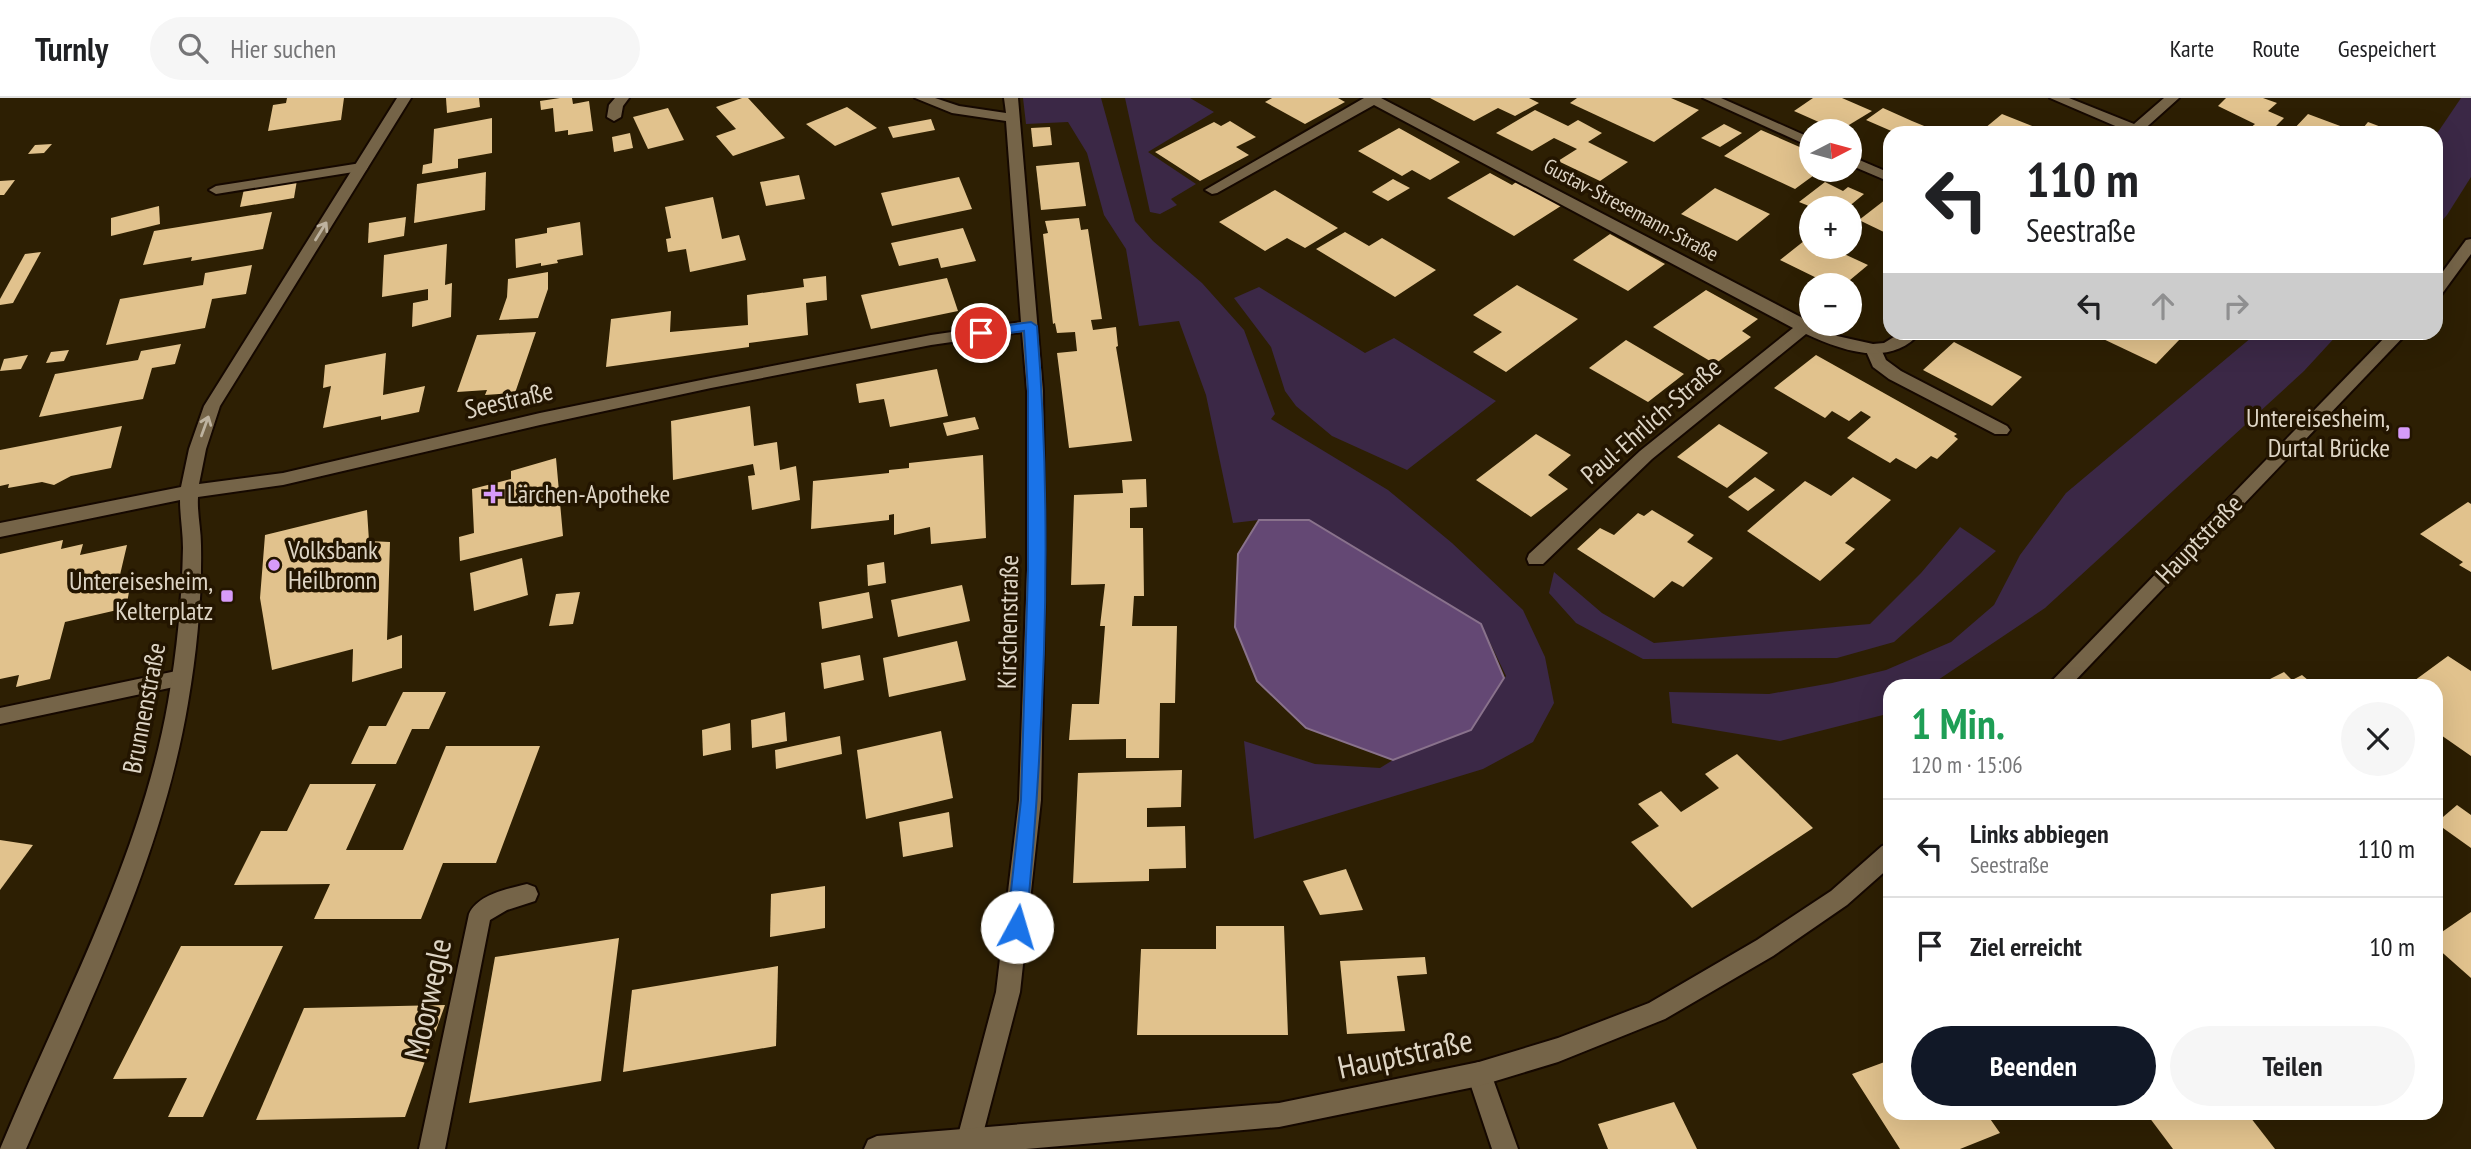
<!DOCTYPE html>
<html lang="de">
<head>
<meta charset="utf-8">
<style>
	body { margin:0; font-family:"PT Sans Narrow",sans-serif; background:#f6f6f6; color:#202124; height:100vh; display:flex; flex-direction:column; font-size:26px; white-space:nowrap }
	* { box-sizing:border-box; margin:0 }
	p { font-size:23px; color:#757577 }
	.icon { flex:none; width:38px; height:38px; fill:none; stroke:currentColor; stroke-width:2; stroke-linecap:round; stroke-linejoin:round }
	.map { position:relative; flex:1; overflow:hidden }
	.details { position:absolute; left:1883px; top:581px; width:560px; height:441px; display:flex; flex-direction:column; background:#fff; border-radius:21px; box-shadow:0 7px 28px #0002 }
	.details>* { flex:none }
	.guide { position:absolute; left:1883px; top:28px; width:560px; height:214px; border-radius:21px; box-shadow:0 7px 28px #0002; background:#fff; color:#202124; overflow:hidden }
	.needle { width:46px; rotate:84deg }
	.buttons { position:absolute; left:1799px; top:21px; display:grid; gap:14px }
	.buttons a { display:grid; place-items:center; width:63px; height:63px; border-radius:50%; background:#fff; box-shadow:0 7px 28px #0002; font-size:35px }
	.pin { position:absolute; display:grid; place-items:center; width:60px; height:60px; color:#fff; margin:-30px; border:4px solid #fff; border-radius:50%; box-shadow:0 2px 7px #0007 }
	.me { position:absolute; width:77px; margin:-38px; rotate:6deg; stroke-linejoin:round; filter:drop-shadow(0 0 5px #0008) }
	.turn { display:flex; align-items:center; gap:24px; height:147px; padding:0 28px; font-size:32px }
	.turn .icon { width:91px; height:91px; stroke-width:2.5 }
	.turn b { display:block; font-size:49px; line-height:60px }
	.lanes { display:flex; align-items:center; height:66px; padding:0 28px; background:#0003; justify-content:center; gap:35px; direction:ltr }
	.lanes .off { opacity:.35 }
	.round { display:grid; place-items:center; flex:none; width:74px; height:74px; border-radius:37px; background:#f6f6f6 }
	.headline { display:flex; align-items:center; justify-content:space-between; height:119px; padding:0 28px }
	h1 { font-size:42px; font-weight:800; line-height:52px; color:#1e9e55 }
	.button { display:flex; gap:14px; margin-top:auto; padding:14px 28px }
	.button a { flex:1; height:80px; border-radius:42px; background:#111827; color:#fff; font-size:28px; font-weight:800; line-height:80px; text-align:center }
	.button a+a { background:#f6f6f6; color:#202124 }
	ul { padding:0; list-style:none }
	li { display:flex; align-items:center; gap:21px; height:98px; padding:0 28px; border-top:2px solid #e0e0e0 }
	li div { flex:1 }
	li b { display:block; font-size:26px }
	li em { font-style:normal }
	header { display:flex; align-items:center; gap:42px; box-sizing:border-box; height:98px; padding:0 35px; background:#fff; border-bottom:2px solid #e0e0e0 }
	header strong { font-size:33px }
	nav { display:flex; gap:38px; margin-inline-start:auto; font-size:24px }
	.search { width:490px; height:63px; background:#f6f6f6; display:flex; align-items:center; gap:18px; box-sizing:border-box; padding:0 24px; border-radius:38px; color:#757577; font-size:26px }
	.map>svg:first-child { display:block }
</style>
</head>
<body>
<header>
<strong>Turnly</strong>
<div class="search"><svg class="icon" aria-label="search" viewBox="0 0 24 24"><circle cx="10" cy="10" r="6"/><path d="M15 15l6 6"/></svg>Hier suchen</div>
<nav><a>Karte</a><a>Route</a><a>Gespeichert</a></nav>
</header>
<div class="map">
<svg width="2471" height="1051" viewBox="0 0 2471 1051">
	<rect width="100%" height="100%" fill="#2d1f03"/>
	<g fill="#3b2846">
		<polygon points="1023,0 1101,0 1135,123 1153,143 1202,185 1244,232 1275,316 1271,321 1388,392 1452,445 1523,512 1545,559 1554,605 1533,644 1483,671 1254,741 1244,643 1315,666 1380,670 1393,662 1471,632 1506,578 1481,526 1309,422 1259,422 1233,425 1206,297 1179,223 1139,228 1126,151 1104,117 1087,55 1068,24 1026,26"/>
		<polygon points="1125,0 1190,0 1214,14 1148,54 1196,86 1171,101 1177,107 1160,116 1150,114"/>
		<polygon points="2461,0 2471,0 2471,79 2447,117 2436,129 2436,37"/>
		<polygon points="1259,189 1365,255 1394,240 1496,303 1407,372 1332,338 1296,308 1285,293 1271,249 1234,200"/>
		<polygon points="2258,234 2339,235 2304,273 2045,510 1929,588 1890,588 1890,614 1887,616 1780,643 1672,625 1669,594 1769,596 1832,585 1886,572 1951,544 1994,507 2020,457 2066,395"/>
		<polygon points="1960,429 1996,453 1894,544 1837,560 1643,561 1576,525 1549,495 1554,474 1602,515 1654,545 1870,526 1921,475"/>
	</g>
	<polygon fill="#644874" stroke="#89728c" stroke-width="2" points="1259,422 1309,422 1481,526 1504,580 1471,632 1393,662 1306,630 1257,583 1235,529 1238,456"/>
	<g fill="#e1c28d">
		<polygon points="287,0 344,0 341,22 268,33 273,7 286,5"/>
		<polygon points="446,0 479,0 480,9 447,15"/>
		<polygon points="560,0 572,0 573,6 589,3 593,33 568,37 568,32 555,34 553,10 541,12 540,3"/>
		<polygon points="742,0 748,0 785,40 733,58 716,38 736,31 716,9"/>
		<polygon points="1272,0 1338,0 1345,4 1305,26 1265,4"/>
		<polygon points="1430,0 1529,0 1539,5 1515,18 1498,10 1474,23"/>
		<polygon points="1577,0 1671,0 1699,12 1654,44 1570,5"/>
		<polygon points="1813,0 1842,0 1872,13 1839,33 1794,13"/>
		<polygon points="2226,0 2263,0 2277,5 2268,13 2284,20 2269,35 2260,35 2249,31 2255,26 2218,8"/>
		<polygon points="847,9 877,30 835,48 806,26"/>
		<polygon points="668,10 684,42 648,51 633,19"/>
		<polygon points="1883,10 1912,23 1929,30 1923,35 1896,35 1866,22"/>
		<polygon points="1535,12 1568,28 1578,22 1602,35 1588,44 1628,64 1600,83 1558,63 1577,51 1554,40 1532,53 1496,35"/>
		<polygon points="2002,16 2050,35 1979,35"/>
		<polygon points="2308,16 2359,35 2368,24 2397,35 2294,35 2291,34"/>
		<polygon points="492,20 492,55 458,61 458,70 422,76 423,67 432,65 434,31"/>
		<polygon points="931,21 935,32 893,40 888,29"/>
		<polygon points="1230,23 1256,39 1236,49 1249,57 1200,83 1155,54 1214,24 1221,28"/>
		<polygon points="1724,26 1742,35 1720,49 1701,40"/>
		<polygon points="1050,29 1052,47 1033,49 1031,30"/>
		<polygon points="1399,30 1460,64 1430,82 1412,72 1402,78 1358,53"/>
		<polygon points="1761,32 1811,54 1811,72 1821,72 1795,91 1724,58"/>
		<polygon points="630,35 633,50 614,54 612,39"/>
		<polygon points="52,46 44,55 28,56 35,47"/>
		<polygon points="1079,64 1086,108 1041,112 1036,68"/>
		<polygon points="486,74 485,112 414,125 417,86"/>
		<polygon points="1490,75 1512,87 1519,82 1564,106 1514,138 1447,100"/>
		<polygon points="799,77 805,101 766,108 760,84"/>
		<polygon points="959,79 972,111 892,128 881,95"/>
		<polygon points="1393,81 1410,90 1388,103 1372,94"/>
		<polygon points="15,82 4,97 0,97 0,83"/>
		<polygon points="297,82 294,100 240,109 244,91"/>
		<polygon points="1825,84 1843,93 1848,89 1864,96 1847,110 1832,105 1825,110 1814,110 1799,104"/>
		<polygon points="1715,90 1770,116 1737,143 1681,116"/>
		<polygon points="1275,92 1338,130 1305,150 1287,140 1265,153 1219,124"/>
		<polygon points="1890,98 1890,137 1859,122"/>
		<polygon points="713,99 722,141 739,137 746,162 690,174 686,151 668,154 666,141 671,140 665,109"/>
		<polygon points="159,108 160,126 111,138 111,120"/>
		<polygon points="272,114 263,151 191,163 192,159 143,167 154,133"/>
		<polygon points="406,119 404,138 368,145 369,125"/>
		<polygon points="1079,120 1081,132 1088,131 1102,221 1091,222 1093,232 1116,229 1118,248 1116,249 1132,343 1069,350 1057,255 1077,253 1075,234 1057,235 1055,225 1053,226 1043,136 1048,135 1045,123"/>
		<polygon points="580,124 583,157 557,162 558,165 541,168 541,165 516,170 515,141 547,135 547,130"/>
		<polygon points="963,130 976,163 941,170 938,160 899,168 891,145"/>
		<polygon points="1345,134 1369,148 1382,140 1436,172 1395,199 1316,151"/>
		<polygon points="1610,136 1665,166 1628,193 1573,162"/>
		<polygon points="1809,139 1811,140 1811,149 1829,149 1868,167 1844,187 1831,187 1780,162"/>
		<polygon points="447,146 445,187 452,185 451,219 412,229 413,205 428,202 428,191 382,199 384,157"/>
		<polygon points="41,154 13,205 0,207 0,201 25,156"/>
		<polygon points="252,167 246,196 212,201 205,230 106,247 120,201 203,187 205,175"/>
		<polygon points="548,174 548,191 538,220 499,222 507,199 508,181"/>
		<polygon points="826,178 827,202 806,205 808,237 749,245 749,249 606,269 611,221 671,213 670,234 748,227 747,197 804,189 803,181"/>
		<polygon points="947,180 958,213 871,231 861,197"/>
		<polygon points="1517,187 1578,221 1506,274 1473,254 1502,234 1473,217"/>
		<polygon points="1706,192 1758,221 1742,233 1751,239 1715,266 1653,229"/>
		<polygon points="536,234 515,295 485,297 487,292 457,294 477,237"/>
		<polygon points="2103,234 2170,234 2181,240 2156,266 2099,239"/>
		<polygon points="1626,242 1684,276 1648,304 1589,270"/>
		<polygon points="1954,244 2022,279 1992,308 1923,272"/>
		<polygon points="181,246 175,266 152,270 143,301 39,319 55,276 138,262 141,253"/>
		<polygon points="69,252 64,263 46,265 51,254"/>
		<polygon points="386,255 383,297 425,288 419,314 381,322 381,318 323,330 331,288 323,290 325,267"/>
		<polygon points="28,257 21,271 0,273 4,261"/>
		<polygon points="1816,257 1957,336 1954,338 1958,341 1937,361 1931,358 1916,371 1896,360 1890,365 1847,340 1871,319 1861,313 1849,323 1832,313 1825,320 1774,290"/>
		<polygon points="937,271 948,318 890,329 884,301 859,305 856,286"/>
		<polygon points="750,308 754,348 777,344 780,372 796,368 800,402 752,412 748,378 755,377 753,366 673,382 671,323"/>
		<polygon points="975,319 979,331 947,338 943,325"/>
		<polygon points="1719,326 1768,355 1727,390 1677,359"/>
		<polygon points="122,328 111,370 71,378 54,387 42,384 8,390 9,386 0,388 0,352"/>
		<polygon points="1536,336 1571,357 1548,377 1568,391 1531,419 1476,382"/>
		<polygon points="983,357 986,440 931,446 930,429 894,437 894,416 889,417 889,422 811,431 813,383 889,375 889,372 909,370 909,365"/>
		<polygon points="556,360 563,438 460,463 459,439 474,435 472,391 511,381 511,373"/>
		<polygon points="1755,379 1775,392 1748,413 1728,399"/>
		<polygon points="1853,379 1891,402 1845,445 1855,451 1820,483 1747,433 1805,383 1831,398"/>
		<polygon points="1146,381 1147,409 1130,410 1130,430 1143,430 1144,498 1134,498 1132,528 1177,528 1175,605 1160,605 1159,660 1126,660 1126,641 1069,642 1072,606 1099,606 1105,528 1100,528 1105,486 1071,487 1074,397 1123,395 1122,382"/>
		<polygon points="2468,404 2471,406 2471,474 2459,467 2463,464 2420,436"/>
		<polygon points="367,412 369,443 390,444 387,542 402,537 402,570 352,584 353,551 272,572 260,500 265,437"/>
		<polygon points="1652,412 1694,437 1687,444 1713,460 1683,489 1672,483 1654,500 1577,451 1600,430 1614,437 1638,415 1644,418"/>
		<polygon points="63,442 61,451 83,446 80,457 127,447 119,481 132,478 126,510 65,524 50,581 16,589 19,577 0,581 0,456"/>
		<polygon points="522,460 528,497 474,513 470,475"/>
		<polygon points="884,464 886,485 868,488 867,467"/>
		<polygon points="962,487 970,523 898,539 891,502"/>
		<polygon points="580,494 573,526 549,528 556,496"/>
		<polygon points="869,494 873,520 822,531 819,504"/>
		<polygon points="957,543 966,582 889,599 883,560"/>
		<polygon points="860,557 864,582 824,591 821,565"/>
		<polygon points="2448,558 2471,573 2471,658 2438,635 2442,632 2436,627 2436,588 2407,588"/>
		<polygon points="2284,574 2292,582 2302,577 2315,588 2256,588"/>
		<polygon points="403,594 446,594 429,631 412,631 396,666 351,666 369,628 386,628"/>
		<polygon points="785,614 787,643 752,650 751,622"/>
		<polygon points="730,625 731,652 703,658 702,632"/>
		<polygon points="941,633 953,700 866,721 857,652"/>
		<polygon points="840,638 842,656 776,671 775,652"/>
		<polygon points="446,648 540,648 496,765 443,765 421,821 314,821 330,786 234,787 261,733 287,733 310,686 376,686 346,752 403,752"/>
		<polygon points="1737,656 1813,730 1692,810 1631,744 1659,728 1638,706 1661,693 1681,714 1719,690 1705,676"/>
		<polygon points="1182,672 1181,709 1147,710 1147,729 1185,728 1186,770 1149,771 1149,783 1073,785 1078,675"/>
		<polygon points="2457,707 2471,717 2471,750 2436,725"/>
		<polygon points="949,714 953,749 903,759 899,724"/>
		<polygon points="0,742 33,747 0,792"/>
		<polygon points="1346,771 1363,812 1320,817 1303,783"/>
		<polygon points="825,788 825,830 770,839 771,796"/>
		<polygon points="2471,814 2471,880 2436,849 2436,838"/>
		<polygon points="1216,828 1284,828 1288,937 1137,937 1141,851 1216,851"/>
		<polygon points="619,840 601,983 469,1005 495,859"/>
		<polygon points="181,848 283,848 203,1019 168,1019 187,980 113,981"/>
		<polygon points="1425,859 1427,876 1397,878 1405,933 1347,936 1340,863"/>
		<polygon points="778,868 776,948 623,974 632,892"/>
		<polygon points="445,907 405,1019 256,1022 304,910"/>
		<polygon points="1890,962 1890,1015 1986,1015 2000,1035 1960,1051 1900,1051 1852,976"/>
		<polygon points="1674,1004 1697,1051 1608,1051 1598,1026"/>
		<polygon points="2146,1015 2247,1015 2275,1051 2173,1051"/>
	</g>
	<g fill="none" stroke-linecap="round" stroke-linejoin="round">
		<defs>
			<g id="service">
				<polygon points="615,0 629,0 623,8 621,19 614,23 607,19 609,7"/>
				<polygon points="361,65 368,69 366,72 216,96 209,92 216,88"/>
				<polygon points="1874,248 1880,249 1886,262 1901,273 2007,328 2010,332 2007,336 1995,336 1889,281 1873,269 1866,253"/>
				<path d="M527 786 535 789 538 796 535 803 507 812 490 822 445 1051H419L469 816C478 796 508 791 527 786Z"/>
			</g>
			<polygon id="pedestrian" points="181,572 188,574 191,580 188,586 0,626 0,610"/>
			<g id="minor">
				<path d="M397 0H411L220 308 206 351 199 386 283 375 540 315 711 280 931 237 1021 224 1006 23 952 15 915 0H935L959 8 1006 15 1004 0H1018L1043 293 1045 472 1041 702 1020 894 979 1051H959L956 1045 996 894 1019 702 1027 472V293L1022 234 931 247 711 290 540 327 283 387 198 399C197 415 201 431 201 447 202 499 197 553 188 605 162 761 88 907 26 1051H0C61 904 140 762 168 604 177 553 182 501 183 450 183 434 180 418 180 402L0 439V425L181 389 189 351 204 308Z"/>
				<path d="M1364 0H1381L1837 238 1873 246 1884 245 1902 234H1921C1890 271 1841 252 1806 236L1652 361 1543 466H1529L1527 461 1529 456 1640 353 1793 230 1374 7 1217 95 1212 96 1205 92Z"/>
				<polygon points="1703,0 1721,0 1811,40 1811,49"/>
				<polygon points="2050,0 2069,0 2134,26 2164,0 2179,0 2140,35 2125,35 2127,33"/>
				<polygon points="1850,58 1890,75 1890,84 1850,67"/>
				<polygon points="1479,964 1488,967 1518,1051 1492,1051 1467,976 1470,967"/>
			</g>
			<g id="secondary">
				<polygon points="2471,141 2471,156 2441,197 2436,199 2436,183 2466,142"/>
				<polygon points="2390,234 2408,234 2070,588 2047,588"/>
				<polygon points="1890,745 1890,769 1847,807 1773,858 1665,921 1558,964 1479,988 1279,1029 1026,1051 864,1051 868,1042 877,1038 1279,1005 1479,964 1558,940 1649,905 1757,842 1831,793 1882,748"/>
			</g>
		</defs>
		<use href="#service" stroke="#150800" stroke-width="4"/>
		<use href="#pedestrian" stroke="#150800" stroke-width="4"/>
		<use href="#minor" stroke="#150800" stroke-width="4"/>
		<use href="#secondary" stroke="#150800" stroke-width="4"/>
		<use href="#service" fill="#756448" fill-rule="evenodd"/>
		<use href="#pedestrian" fill="#756448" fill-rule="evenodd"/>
		<use href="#minor" fill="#756448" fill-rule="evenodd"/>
		<use href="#secondary" fill="#756448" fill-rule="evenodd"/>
	</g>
	<defs><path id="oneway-shaft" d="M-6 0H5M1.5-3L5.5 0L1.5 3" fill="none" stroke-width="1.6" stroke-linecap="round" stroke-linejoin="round" transform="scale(1.75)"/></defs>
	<g stroke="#beb3a0">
		<use href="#oneway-shaft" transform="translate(321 133) rotate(-58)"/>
		<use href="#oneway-shaft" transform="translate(205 328) rotate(-70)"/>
	</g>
	<path fill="#1a73e8" stroke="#114b97" stroke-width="2" d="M1031 224 1037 228C1053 425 1045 633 1026 829L1023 835 1017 837 1010 835 1007 829 1021 702 1028 472V293L1024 233 981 239 974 235 981 231Z"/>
	<g fill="#d79bf9" stroke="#231500" stroke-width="2.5">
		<rect x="2397" y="328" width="14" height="14" rx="3.5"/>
		<path d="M489.5 385.5h7v7h7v7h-7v7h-7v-7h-7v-7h7z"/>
		<circle cx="274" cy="467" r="7"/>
		<rect x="220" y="491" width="14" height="14" rx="3.5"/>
	</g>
	<g text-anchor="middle" stroke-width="7" stroke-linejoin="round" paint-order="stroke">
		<g font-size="21" fill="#ded5c5" stroke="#231500">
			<text transform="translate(1631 112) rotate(28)" y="7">Gustav-Stresemann-Straße</text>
		</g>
		<g font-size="26" fill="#ded5c5" stroke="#231500">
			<text transform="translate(509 302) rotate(-13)" y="9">Seestraße</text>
			<text transform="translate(1651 323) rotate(-41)" y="9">Paul-Ehrlich-Straße</text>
			<text transform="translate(2199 441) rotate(-46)" y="9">Hauptstraße</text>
			<text transform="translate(1008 524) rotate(-89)" y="9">Kirschenstraße</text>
			<text transform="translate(144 610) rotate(-79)" y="9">Brunnenstraße</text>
		</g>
		<g font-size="26" fill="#ded5c5" stroke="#231500" text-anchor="end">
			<text x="2390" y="329">Untereisesheim,<tspan x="2390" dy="30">Durtal Brücke</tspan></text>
			<text x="507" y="405" text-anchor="start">Lärchen-Apotheke</text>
			<text x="288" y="461" text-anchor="start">Volksbank<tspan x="288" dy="30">Heilbronn</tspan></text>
			<text x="213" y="492">Untereisesheim,<tspan x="213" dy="30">Kelterplatz</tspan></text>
		</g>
		<g font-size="32" fill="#ded5c5" stroke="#231500">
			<text transform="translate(428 901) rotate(-78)" y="11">Moorwegle</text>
			<text transform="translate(1405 956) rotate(-12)" y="11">Hauptstraße</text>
		</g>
	</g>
</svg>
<div class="buttons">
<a><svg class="needle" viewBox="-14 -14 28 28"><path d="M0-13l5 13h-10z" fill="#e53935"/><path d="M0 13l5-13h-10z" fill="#757577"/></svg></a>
<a>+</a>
<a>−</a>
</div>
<div class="pin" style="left:981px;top:235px;background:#d93025"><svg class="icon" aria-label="arrive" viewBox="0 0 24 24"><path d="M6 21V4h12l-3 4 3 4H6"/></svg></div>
<svg class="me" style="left:1017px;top:829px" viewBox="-20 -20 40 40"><circle r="19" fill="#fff"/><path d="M0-13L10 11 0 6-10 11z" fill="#1a73e8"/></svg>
<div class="guide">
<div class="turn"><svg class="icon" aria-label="left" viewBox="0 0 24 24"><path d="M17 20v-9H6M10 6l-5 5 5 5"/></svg><div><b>110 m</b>Seestraße</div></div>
<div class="lanes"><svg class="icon" aria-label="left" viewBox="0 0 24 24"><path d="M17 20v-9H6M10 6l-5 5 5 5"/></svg><svg class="icon off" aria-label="ahead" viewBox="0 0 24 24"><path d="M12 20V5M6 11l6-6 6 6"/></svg><svg class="icon off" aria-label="right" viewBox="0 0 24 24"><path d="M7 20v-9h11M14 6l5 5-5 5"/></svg></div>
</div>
<section class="details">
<div class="headline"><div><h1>1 Min.</h1><p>120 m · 15:06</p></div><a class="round"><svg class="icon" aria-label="close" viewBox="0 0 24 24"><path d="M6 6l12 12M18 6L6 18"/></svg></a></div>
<ul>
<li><svg class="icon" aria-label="left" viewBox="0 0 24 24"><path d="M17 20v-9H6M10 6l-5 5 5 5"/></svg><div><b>Links abbiegen</b><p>Seestraße</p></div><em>110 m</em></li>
<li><svg class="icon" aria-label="arrive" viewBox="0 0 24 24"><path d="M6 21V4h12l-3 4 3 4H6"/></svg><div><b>Ziel erreicht</b></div><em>10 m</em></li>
</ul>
<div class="button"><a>Beenden</a><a>Teilen</a></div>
</section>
</div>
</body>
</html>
